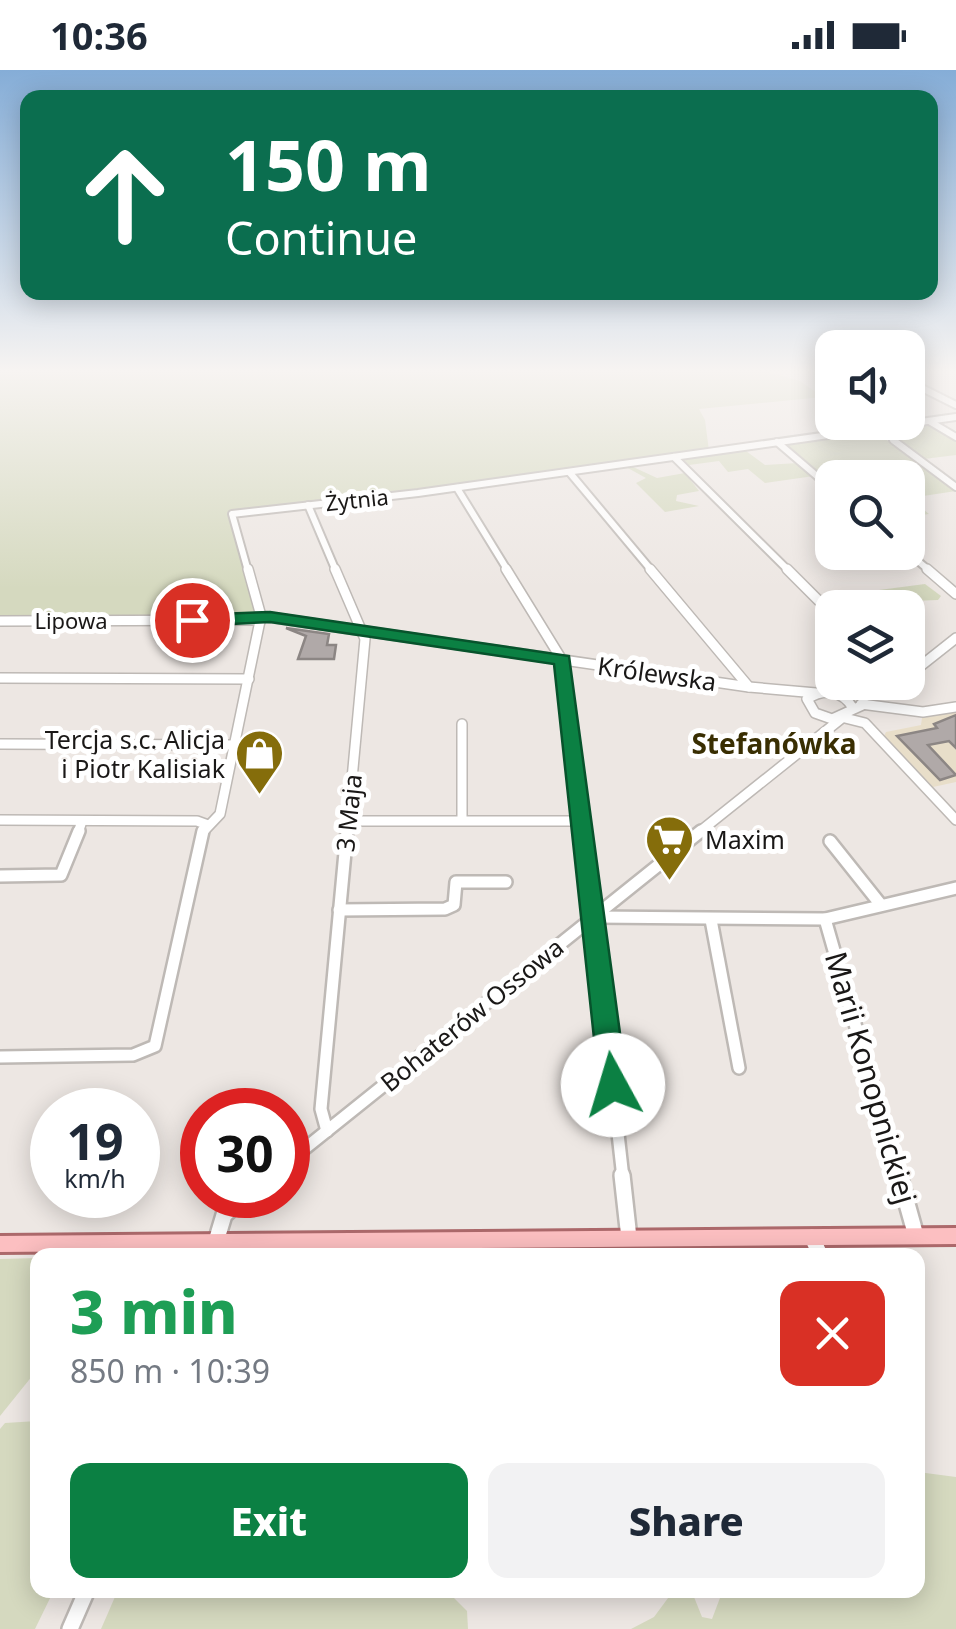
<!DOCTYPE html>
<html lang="en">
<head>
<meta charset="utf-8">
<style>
	body { margin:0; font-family:"Noto Sans",sans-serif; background:#f2f2f3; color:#1f2937; height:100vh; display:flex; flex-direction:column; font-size:38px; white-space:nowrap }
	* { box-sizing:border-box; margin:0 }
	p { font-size:32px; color:#747a83 }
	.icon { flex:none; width:55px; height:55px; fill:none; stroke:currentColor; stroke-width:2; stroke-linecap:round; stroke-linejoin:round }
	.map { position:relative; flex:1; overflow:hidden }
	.drawer { position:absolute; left:30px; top:1178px; width:895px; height:350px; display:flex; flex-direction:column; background:#fff; border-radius:20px; box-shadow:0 5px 25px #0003 }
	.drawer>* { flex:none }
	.banner { position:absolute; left:20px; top:20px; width:918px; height:210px; border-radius:20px; box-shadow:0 5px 25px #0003; background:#0b6e4f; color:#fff; overflow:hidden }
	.fabs { position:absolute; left:815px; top:260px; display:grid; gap:20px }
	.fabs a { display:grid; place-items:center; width:110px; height:110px; border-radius:20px; background:#fff; box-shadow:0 5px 25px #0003; font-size:50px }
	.speed { position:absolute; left:30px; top:1018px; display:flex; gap:20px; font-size:50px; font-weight:700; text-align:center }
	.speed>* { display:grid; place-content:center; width:130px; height:130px; border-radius:50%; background:#fff; box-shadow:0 5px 25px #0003; line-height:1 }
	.speed small { font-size:25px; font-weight:400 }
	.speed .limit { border:15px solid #d22; background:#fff; color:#111 }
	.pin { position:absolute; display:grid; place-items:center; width:85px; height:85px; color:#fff; margin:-42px; border:5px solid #fff; border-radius:50%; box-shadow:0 2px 10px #0007 }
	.me { position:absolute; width:110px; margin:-55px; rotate:354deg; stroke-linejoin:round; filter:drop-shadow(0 0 8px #0008) }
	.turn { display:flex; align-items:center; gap:35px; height:210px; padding:0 40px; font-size:45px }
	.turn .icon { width:130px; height:130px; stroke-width:2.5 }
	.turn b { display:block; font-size:70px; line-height:85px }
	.round { display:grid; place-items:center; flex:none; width:105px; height:105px; border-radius:20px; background:#f2f2f3 }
	.summary { display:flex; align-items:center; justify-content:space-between; height:170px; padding:0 40px }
	h1 { font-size:60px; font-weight:800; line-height:75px; color:#1e9e55 }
	.primary-button { display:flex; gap:20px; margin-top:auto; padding:20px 40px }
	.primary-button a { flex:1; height:115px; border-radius:20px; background:#0b8043; color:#fff; font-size:40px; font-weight:800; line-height:115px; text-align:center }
	.primary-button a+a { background:#f2f2f3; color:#1f2937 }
	.status { display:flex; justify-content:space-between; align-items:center; height:70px; padding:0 50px; background:#fff; direction:ltr }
	.status svg { height:28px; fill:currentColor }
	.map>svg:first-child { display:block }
</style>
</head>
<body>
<div class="status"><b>10:36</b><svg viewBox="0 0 49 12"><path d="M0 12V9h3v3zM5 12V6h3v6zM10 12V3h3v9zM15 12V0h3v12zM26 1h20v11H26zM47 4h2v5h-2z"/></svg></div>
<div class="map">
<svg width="956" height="1559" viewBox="0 0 956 1559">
	<rect width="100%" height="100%" fill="#ede7e3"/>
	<polygon fill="#e8dec9" points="956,642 956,712 933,717 884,666 886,662 921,655 922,648"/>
	<g fill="#d5d9bf">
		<polygon points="0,301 765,301 800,311 823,327 699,339 705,350 709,381 566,404 231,443 258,549 0,549"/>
		<polygon points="928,354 956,369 956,385 924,389 894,368 894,363"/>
		<polygon points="873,360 956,421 910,428 929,444 908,447 908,408 832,408 832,415 783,373"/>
		<polygon points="746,381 765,395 798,393 814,406 765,413 748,399 728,402 719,391 689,395 681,388"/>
		<polygon points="631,396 657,408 685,403 699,421 677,425 676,431 699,436 665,442 636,413 646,408 626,397"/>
		<polygon points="925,514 941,526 938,530 886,532 879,520"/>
		<polygon points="38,1188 37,1300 0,1346 0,1189"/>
		<polygon points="37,1351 38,1520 54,1520 35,1559 0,1559 0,1359 5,1353"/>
		<polygon points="918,1402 956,1407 956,1559 631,1559 654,1547 671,1524 694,1527 702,1547 712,1549 723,1520 918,1520"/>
		<polygon points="118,1520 446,1520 467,1541 468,1559 101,1559"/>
	</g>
	<g fill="#b0a9a8" stroke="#8c8684" stroke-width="2.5">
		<polygon points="286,558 329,564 327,575 336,575 334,589 298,589 306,566"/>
		<polygon points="956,645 956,678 949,671 928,675 956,705 940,710 897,666 937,658 934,654"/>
	</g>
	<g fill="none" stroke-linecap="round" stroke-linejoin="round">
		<defs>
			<g id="minor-far3">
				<polyline points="908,311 956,335"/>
				<polyline points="929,351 956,367"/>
				<polyline points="899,356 890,362 893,370 956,417"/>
				<polyline points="777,372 832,419"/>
				<polyline points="674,387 789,501"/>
				<polyline points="570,403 652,501"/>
				<polyline points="457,418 508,501"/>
				<polyline points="308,435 336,501"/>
				<polyline points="907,482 930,501"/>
				<polyline points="248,501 232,444 418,423 956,347"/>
			</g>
			<g id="minor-far2">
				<polyline points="335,499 365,569 347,763"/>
				<polyline points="506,499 562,590 584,763"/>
				<polyline points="650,499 749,617"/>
				<polyline points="787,499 832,544"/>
				<polyline points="927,499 956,524"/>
				<polyline points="261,546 749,617 816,623"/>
				<polyline points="0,551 261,550"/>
				<polyline points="908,606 956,568"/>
				<polyline points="0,608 249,609"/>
				<polyline points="835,620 891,612"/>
				<polyline points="861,634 923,642 956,637"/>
				<path d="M853 638C842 620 824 618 807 629L815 643 832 649 865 634"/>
				<polyline points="845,648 865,653 956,750"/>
				<polyline points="462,654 462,750"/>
				<polyline points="0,674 235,675"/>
				<polyline points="0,750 197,751 208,755"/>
				<polyline points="348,751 582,751"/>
				<polyline points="78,763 82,751"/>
				<polyline points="202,763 220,744 261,546 248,499"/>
				<polyline points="698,763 842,648"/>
			</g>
			<g id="minor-far1">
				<polyline points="584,761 623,1108"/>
				<polyline points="830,771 881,835"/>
				<polyline points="0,806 61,805 79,761"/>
				<polyline points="339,840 445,839 454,835 456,812 506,812"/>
				<polyline points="595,847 825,849 956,818"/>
				<polyline points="825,849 899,1108"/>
				<polyline points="711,850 739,998"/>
				<polyline points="0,987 133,985 155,976 203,761"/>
				<polyline points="327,1061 321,1039 347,761"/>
				<polyline points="288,1092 701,761"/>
			</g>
			<g id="minor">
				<polyline points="622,1105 629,1168"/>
				<polyline points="899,1105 916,1166"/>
				<polyline points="812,1167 820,1185"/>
				<polyline points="212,1185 224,1145 246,1125"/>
				<polyline points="70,1559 87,1520"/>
			</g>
			<polygon id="major" points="956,1158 956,1174 0,1182 0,1166"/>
		</defs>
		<use href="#minor-far3" stroke="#beb9b5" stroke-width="10"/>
		<use href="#minor-far2" stroke="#beb9b5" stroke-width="12"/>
		<use href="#minor-far1" stroke="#beb9b5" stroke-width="16"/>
		<use href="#minor" stroke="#beb9b5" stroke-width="20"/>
		<use href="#major" stroke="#ac696b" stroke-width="6"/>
		<use href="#minor-far3" stroke="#fff" stroke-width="6"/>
		<use href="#minor-far2" stroke="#fff" stroke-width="9"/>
		<use href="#minor-far1" stroke="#fff" stroke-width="11"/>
		<use href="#minor" stroke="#fff" stroke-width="15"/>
		<use href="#major" fill="#fcbfc1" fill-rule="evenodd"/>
	</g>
	<linearGradient id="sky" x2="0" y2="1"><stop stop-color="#85add7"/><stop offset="0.58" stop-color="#f7f4f2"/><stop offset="1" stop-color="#f7f4f2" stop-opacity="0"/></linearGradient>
	<rect width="956" height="519" fill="url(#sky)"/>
	<polygon fill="#0b8043" stroke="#07532c" stroke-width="2.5" points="270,542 569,586 627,1015 622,1023 613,1026 603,1023 599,1015 554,594 270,552 192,556 183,550 192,545"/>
	<defs>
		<symbol id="shop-pin" viewBox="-11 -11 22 30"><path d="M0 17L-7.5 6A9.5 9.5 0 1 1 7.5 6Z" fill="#856d0b" stroke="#fff"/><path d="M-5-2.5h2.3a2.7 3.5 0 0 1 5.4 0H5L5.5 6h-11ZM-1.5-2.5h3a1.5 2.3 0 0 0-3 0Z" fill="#fff"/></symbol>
		<symbol id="supermarket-pin" viewBox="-11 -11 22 30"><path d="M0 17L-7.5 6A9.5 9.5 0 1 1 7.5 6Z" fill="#856d0b" stroke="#fff"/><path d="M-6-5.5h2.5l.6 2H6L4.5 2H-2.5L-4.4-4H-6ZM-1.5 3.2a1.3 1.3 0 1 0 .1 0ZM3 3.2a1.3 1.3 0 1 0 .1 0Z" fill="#fff"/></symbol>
	</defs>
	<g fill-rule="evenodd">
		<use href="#shop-pin" x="232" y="656" width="55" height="75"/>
		<use href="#supermarket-pin" x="642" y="742" width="55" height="75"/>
	</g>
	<g text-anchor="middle" stroke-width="10" stroke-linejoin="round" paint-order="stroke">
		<g font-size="22" fill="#1a1817" stroke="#fff">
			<text transform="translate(357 430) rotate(-6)" y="8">Żytnia</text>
			<text x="71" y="559">Lipowa</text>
		</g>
		<g font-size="25" fill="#1a1817" stroke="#fff">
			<text transform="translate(657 604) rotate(8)" y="9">Królewska</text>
			<text transform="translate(349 743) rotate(-84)" y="9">3 Maja</text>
			<text transform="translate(472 945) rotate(-39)" y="9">Bohaterów Ossowa</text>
		</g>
		<g font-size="25" fill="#1a1817" stroke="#fff" text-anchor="end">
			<text x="225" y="679">Tercja s.c. Alicja<tspan x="225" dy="29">i Piotr Kalisiak</tspan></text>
			<text x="705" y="779" text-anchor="start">Maxim</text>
		</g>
		<g font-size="28" font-weight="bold" fill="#392e02" stroke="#fff">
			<text x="774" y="684">Stefanówka</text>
		</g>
		<g font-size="30" fill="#1a1817" stroke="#fff">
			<text transform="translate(870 1008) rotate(74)" y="10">Marii Konopnickiej</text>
		</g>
	</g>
</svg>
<div class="fabs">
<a><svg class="icon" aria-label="sound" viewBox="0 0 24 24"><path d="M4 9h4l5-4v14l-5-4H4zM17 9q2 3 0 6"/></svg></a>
<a><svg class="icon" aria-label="search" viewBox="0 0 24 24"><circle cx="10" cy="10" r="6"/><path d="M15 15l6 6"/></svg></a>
<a><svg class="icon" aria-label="layers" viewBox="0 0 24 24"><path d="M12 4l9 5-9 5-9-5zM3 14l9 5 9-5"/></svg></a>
</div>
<div class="speed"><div>19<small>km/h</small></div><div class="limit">30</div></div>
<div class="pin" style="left:192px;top:550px;background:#d93025"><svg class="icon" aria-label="arrive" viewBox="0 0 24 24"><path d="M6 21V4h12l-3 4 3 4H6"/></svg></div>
<svg class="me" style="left:613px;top:1015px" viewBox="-20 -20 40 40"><circle r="19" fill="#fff"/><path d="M0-13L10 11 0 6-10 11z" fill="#0b8043"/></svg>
<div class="banner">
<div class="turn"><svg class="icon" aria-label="ahead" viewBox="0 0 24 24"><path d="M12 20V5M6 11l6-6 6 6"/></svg><div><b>150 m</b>Continue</div></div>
</div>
<section class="drawer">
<div class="summary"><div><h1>3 min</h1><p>850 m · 10:39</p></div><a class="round" style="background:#d93025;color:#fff"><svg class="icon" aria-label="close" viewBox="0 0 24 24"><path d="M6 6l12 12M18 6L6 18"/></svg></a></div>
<div class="primary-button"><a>Exit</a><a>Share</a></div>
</section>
</div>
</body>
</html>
